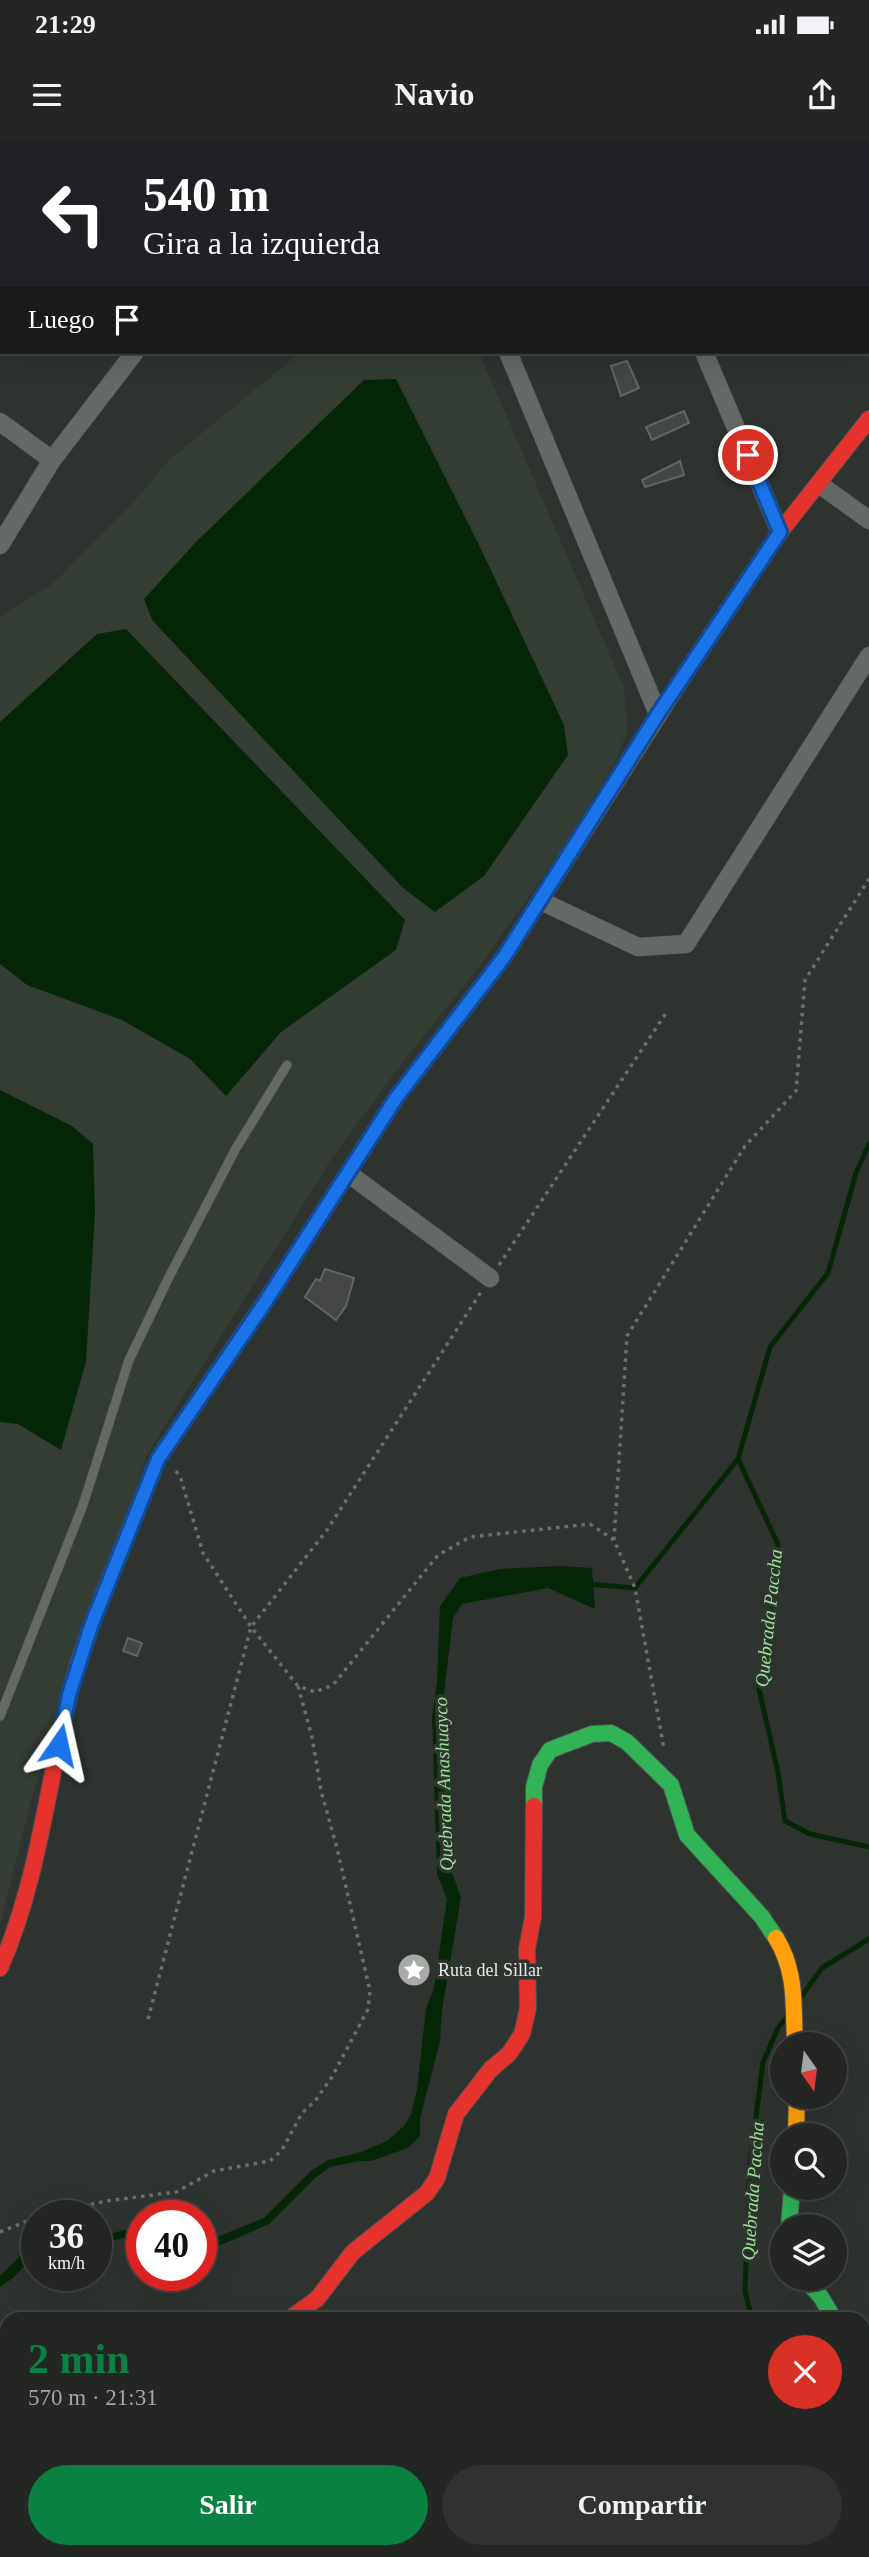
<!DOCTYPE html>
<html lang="es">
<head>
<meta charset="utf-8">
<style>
	body { margin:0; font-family:"Times New Roman",serif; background:#2f3230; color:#f1f3f6; height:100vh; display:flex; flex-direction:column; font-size:26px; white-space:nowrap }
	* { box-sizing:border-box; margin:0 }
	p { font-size:23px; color:#a3a5a6 }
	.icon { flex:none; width:38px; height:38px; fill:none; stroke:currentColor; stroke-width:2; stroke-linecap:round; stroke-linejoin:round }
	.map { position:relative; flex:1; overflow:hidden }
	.details { position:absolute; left:0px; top:2172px; width:870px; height:247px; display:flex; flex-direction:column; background:#232623; border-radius:21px 21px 0 0; box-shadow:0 7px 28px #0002,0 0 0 2px #404341 }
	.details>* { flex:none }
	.hud { position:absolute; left:0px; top:0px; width:870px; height:214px; box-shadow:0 7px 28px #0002,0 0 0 2px #404341; background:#202124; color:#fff; overflow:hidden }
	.needle { width:46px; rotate:166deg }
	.buttons { position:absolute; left:770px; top:1892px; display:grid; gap:14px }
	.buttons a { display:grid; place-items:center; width:77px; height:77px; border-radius:50%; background:#232623; box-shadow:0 7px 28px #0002,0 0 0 2px #404341; font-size:35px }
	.speed { position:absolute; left:21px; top:2060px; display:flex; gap:14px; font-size:35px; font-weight:700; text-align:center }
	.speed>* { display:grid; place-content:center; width:91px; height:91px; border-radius:50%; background:#232623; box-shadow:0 7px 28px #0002,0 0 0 2px #404341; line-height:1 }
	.speed small { font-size:18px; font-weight:400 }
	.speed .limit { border:10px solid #d22; background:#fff; color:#111 }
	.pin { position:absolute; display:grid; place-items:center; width:60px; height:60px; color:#fff; margin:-30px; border:4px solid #fff; border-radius:50%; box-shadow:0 2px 7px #0007 }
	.me { position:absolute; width:77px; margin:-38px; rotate:11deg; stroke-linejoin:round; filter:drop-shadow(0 0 5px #0008) }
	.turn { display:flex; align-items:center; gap:24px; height:147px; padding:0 28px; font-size:32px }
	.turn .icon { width:91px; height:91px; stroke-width:2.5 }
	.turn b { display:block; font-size:49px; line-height:60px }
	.then { display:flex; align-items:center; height:66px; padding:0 28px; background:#0003; gap:14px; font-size:26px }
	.round { display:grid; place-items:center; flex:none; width:74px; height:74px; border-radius:37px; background:#2f3230 }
	.headline { display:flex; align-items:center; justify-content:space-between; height:119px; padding:0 28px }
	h1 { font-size:42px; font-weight:800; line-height:52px; color:#0b8043 }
	.action { display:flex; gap:14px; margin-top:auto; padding:14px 28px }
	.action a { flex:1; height:80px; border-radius:42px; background:#0b8043; color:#fff; font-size:28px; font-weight:800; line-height:80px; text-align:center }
	.action a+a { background:#2f3230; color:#f1f3f6 }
	.status { display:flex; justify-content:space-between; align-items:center; height:49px; padding:0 35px; background:#232623; direction:ltr }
	.status svg { height:19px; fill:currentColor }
	header { display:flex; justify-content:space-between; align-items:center; height:91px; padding:0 28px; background:#232623; font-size:32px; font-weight:800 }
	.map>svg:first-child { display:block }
</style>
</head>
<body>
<div class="status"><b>21:29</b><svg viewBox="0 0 49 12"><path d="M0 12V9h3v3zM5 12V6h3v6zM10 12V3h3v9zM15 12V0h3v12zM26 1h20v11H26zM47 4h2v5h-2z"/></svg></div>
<header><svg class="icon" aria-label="menu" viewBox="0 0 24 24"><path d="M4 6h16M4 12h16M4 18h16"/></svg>Navio<svg class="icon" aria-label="share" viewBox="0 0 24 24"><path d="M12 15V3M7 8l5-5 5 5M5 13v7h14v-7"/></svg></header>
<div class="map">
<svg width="869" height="2417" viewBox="0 0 869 2417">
	<rect width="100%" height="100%" fill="#2f332f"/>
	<polygon fill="#333d33" points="301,212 479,212 624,548 627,591 616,621 559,714 475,832 402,923 332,1018 148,1313 34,1649 0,1785 0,477 55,442 137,358 169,320"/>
	<g fill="#062707">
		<polygon points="396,239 480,407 564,585 568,615 484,736 435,772 403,748 152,480 144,459 197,401 364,240"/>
		<polygon points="126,489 405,780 396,810 281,892 226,956 190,919 122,880 27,845 0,824 0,582 97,494"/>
		<polygon points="0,950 72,986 93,1004 95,1072 86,1222 61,1310 18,1284 0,1282"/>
		<polygon points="560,1426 592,1428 595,1469 548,1448 462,1464 453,1478 441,1579 450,1728 461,1757 442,1870 440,1901 420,1979 420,1996 408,2008 371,2021 359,2021 330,2027 315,2038 269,2084 207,2111 201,2110 201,2100 207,2101 264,2078 311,2031 328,2020 358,2013 387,2001 405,1985 411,1974 417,1949 426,1868 434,1848 447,1759 437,1734 432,1577 437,1542 440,1466 460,1438 499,1429"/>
		<polygon points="125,2090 142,2093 142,2101 123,2098 96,2105 96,2097"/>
		<polygon points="37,2111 37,2122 27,2123 13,2138 0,2147 0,2136 22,2114"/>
	</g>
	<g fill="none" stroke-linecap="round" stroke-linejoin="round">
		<g stroke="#062707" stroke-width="5">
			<polyline points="738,1319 778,1404 774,1462 763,1503 759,1549 778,1632 785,1681 810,1694 869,1707"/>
			<polyline points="589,1444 635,1448 738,1319 770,1207 828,1133 856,1033 869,1004"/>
			<polyline points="802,1856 822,1828 869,1799"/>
			<polyline points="752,2179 745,2151 750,2023 763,1922 778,1888 786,1878"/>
			<polyline points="813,2412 814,2417"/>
		</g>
	</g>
	<g fill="#444744" stroke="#626562" stroke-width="2">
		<polygon points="627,221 639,248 621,256 611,226"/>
		<polygon points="684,271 689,283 652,300 646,287"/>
		<polygon points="680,321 684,335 645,347 642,340"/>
		<polygon points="325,1129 354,1138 346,1166 336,1180 305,1157 316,1139 320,1141"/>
		<polygon points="128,1498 142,1503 137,1516 123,1511"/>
	</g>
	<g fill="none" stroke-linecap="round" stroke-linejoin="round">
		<defs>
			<polyline id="lane" points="0,1576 83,1365 129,1220 168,1139 235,1010 287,925"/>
			<g id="street">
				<polyline points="419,0 420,2"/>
				<polyline points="615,0 616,2"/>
				<polyline points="798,0 799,2"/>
				<polyline points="81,2 83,0"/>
				<polyline points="298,2 299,0"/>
				<polyline points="474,2 478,0"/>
				<polyline points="0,109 2,106"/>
				<polyline points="868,179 869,181"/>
				<polyline points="508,212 658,574"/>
				<polyline points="704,212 780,392"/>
				<polyline points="0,282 52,320"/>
				<polyline points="819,344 869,380"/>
				<polyline points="0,405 52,320 135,212"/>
				<polyline points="541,761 638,807 686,804 869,516"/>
				<polyline points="349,1034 490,1138"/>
				<polyline points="527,2412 540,2417"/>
				<polyline points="31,2417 42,2412"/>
				<polyline points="395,2417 398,2412"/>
			</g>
			<g id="fast">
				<polyline points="534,1666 534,1647 540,1625 550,1610 592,1594 611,1593 627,1602 671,1645 687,1695 762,1777 776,1798"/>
				<polyline points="789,2086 792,2048"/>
				<polyline points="804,2138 821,2157 834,2179"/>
			</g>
			<g id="slow">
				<polyline points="423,923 504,817 685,534"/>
				<polyline points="103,1455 158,1319 273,1150"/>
				<path d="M776 1798C797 1832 793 1866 795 1904"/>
				<polyline points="796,1995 797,1956"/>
				<polyline points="863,2281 869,2295"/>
			</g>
			<g id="jam">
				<polyline points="685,534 780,392 869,279"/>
				<polyline points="273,1150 396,958 423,923"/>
				<path d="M0 1828C38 1742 47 1648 69 1557 77 1522 90 1488 103 1455"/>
				<polyline points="289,2179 317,2159 353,2112 427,2053 437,2038 456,1974 491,1929 509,1914 522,1894 528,1868 527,1809 533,1777 534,1666"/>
				<polyline points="0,2224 7,2221"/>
			</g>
		</defs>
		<use href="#lane" stroke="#4d504d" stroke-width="10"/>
		<use href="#street" stroke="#4d504d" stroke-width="19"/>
		<use href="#fast" stroke="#4d504d" stroke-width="18"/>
		<use href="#slow" stroke="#4d504d" stroke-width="18"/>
		<use href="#jam" stroke="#4d504d" stroke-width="18"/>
		<g stroke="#6a6d6a" stroke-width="3.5" stroke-dasharray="3.5 5" stroke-linecap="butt">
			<polyline points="499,1125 666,873"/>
			<polyline points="176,1331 181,1339 203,1413 251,1487 298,1546 315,1552 333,1545 438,1415 470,1397 590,1384 614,1400 635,1448 664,1609"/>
			<polyline points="614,1400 627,1196 745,1006 796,951 805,840 869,739"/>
			<polyline points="148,1879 251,1487 327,1390 481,1152"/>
			<polyline points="41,2076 106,2061 176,2052 214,2031 270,2021 282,2010 302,1973 315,1961 332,1937 368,1869 370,1851 337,1708 321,1651 312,1597 298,1546"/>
			<polyline points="0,2092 37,2077"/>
		</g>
		<use href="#lane" stroke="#656965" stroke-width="9"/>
		<use href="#street" stroke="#656965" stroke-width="18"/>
		<use href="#fast" stroke="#30b455" stroke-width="16"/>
		<use href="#slow" stroke="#ff9f0a" stroke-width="16"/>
		<use href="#jam" stroke="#e5322d" stroke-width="16"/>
	</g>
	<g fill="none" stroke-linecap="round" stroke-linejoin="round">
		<defs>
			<polyline id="route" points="59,1605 69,1555 91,1486 158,1319 264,1164 396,958 504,817 658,574 780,392 748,315"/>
		</defs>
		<use href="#route" stroke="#114b97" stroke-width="18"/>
		<use href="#route" stroke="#1a73e8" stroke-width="12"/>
	</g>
	<defs>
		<symbol id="sight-disc" viewBox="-11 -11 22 22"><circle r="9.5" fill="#a7aaa6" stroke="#2e342e"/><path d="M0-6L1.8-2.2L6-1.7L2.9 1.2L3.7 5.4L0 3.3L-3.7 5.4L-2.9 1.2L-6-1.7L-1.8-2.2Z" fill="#fff"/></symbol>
	</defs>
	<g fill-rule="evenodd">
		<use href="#sight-disc" x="395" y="1811" width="38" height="38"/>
	</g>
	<g text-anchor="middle" stroke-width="7" stroke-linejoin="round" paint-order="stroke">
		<g font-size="18" fill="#e7eae6" stroke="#2e342e" text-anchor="start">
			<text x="438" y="1836">Ruta del Sillar</text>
		</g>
		<g font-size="19" font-style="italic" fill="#9ce299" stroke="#2e342e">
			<text transform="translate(768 1478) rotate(-84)" y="7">Quebrada Paccha</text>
			<text transform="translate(443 1644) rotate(-92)" y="7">Quebrada Anashuayco</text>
			<text transform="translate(752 2051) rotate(-86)" y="7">Quebrada Paccha</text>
		</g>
	</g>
</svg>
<div class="buttons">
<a><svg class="needle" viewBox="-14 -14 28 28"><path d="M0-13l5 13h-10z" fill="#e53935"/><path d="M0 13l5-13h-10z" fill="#a3a5a6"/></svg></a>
<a><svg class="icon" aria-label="search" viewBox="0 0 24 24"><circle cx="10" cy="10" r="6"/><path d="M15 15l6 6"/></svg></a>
<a><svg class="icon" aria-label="layers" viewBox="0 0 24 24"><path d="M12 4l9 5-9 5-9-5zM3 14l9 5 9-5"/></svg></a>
</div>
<div class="speed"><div>36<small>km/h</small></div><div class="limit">40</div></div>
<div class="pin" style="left:748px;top:315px;background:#d93025"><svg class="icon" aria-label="arrive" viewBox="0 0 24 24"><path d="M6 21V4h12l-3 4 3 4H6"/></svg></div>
<svg class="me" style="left:59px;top:1605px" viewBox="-20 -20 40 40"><path d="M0-17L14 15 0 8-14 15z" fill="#1a73e8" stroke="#fff" stroke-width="4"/></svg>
<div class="hud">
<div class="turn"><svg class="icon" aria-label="left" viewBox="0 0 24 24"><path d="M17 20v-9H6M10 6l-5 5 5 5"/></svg><div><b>540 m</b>Gira a la izquierda</div></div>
<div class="then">Luego<svg class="icon" aria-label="arrive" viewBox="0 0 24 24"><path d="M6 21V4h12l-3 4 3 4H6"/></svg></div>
</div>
<section class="details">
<div class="headline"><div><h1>2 min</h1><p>570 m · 21:31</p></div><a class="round" style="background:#d93025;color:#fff"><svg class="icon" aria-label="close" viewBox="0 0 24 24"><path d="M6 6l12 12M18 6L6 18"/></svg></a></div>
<div class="action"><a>Salir</a><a>Compartir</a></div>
</section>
</div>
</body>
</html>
